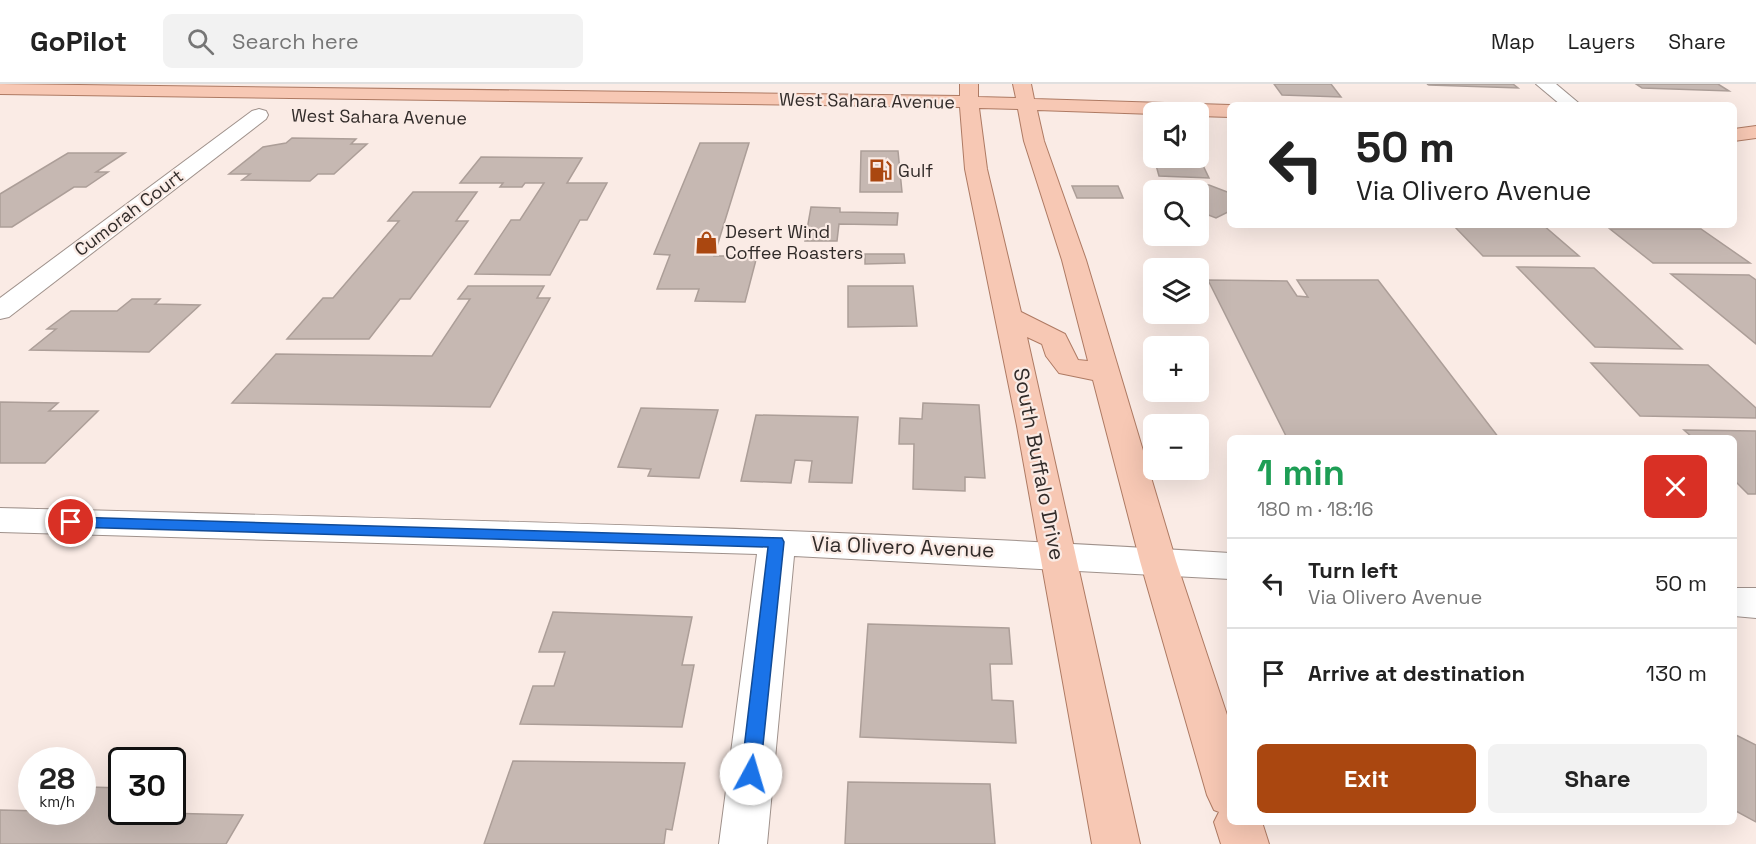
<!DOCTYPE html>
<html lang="en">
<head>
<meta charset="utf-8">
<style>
	body { margin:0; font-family:"Space Grotesk",sans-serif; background:#f2f2f2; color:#222; height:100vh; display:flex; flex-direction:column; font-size:22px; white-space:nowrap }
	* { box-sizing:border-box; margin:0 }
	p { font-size:20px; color:#767676 }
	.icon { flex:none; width:33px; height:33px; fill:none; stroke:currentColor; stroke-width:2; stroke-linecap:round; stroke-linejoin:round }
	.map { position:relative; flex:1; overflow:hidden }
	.drawer { position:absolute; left:1227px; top:351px; width:510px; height:390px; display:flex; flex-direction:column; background:#fff; border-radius:9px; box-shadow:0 6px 24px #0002 }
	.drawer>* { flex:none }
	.banner { position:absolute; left:1227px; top:18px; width:510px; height:126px; border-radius:9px; box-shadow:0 6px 24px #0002; background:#fff; color:#222; overflow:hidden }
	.tools { position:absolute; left:1143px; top:18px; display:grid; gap:12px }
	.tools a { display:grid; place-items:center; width:66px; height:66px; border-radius:9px; background:#fff; box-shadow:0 6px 24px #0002; font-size:30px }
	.speed { position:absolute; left:18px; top:663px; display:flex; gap:12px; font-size:30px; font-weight:700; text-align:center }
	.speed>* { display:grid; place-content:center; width:78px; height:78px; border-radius:50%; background:#fff; box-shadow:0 6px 24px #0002; line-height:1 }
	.speed small { font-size:15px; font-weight:400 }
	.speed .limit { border:3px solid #111; border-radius:9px; background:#fff; color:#111 }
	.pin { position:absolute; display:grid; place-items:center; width:51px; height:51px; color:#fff; margin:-26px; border:3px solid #fff; border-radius:50%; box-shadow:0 2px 6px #0007 }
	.me { position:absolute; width:66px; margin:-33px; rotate:6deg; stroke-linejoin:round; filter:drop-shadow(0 0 4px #0008) }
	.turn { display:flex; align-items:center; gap:21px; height:126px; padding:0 30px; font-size:27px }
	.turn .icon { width:78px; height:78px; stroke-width:2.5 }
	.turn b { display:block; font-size:42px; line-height:51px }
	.round { display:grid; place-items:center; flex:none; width:63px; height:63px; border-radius:9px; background:#f2f2f2 }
	.summary { display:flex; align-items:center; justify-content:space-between; height:102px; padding:0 30px }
	h1 { font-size:36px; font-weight:700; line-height:45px; color:#1e9e55 }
	.cta { display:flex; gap:12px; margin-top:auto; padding:12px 30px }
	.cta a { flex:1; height:69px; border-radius:9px; background:#aa4710; color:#fff; font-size:24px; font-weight:700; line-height:69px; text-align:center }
	.cta a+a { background:#f2f2f2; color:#222 }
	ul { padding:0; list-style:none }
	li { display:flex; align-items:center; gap:18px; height:90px; padding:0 30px; border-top:2px solid #e0e0e0 }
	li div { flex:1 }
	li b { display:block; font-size:22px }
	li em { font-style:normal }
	header { display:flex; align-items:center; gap:36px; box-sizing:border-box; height:84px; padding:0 30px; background:#fff; border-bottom:2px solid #e0e0e0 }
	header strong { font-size:28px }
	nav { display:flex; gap:33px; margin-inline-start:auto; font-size:21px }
	.search { width:420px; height:54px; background:#f2f2f2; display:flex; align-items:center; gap:15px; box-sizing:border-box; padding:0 21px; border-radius:9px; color:#767676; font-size:22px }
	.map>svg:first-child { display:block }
</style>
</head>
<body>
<header>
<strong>GoPilot</strong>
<div class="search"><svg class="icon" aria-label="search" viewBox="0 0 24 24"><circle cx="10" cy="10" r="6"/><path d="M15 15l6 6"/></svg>Search here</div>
<nav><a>Map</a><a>Layers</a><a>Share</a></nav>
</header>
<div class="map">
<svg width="1756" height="760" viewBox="0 0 1756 760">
	<rect width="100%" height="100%" fill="#faebe5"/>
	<g fill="#c6b8b2" stroke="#ac9e98" stroke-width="1.5">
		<polygon points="1274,0 1331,0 1341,13 1282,11"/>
		<polygon points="1427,0 1513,0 1518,4 1429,1"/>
		<polygon points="1636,0 1718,0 1729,7 1642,4"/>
		<polygon points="292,54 356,55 351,60 367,60 334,90 318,90 310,97 242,96 250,90 229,90 263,63 286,59"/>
		<polygon points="700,59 749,59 714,172 757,172 745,218 695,217 699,205 657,205 670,171 654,170"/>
		<polygon points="861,67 898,67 902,108 860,108"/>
		<polygon points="68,69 125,69 96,88 108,88 86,103 74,103 12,143 0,143 0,110"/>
		<polygon points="1198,71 1209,94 1159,92 1154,74 1198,74"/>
		<polygon points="481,73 582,74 567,99 607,99 587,136 580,136 550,191 475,190 511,136 520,136 544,99 525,99 522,103 500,103 503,99 460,99"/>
		<polygon points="1193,101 1209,101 1230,109 1230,127 1216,134 1198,127 1198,106 1179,106"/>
		<polygon points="1072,102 1118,102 1123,114 1077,114"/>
		<polygon points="413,108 477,108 456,137 468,137 410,215 400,215 369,255 287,255 323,214 333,214 399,137 388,137"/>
		<polygon points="811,123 840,124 840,128 898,129 897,141 839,140 837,157 805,157"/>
		<polygon points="1453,141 1543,141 1579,172 1483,172"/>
		<polygon points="1610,145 1701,145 1750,179 1653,179"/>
		<polygon points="865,170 904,170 905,179 865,180"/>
		<polygon points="1517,183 1594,184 1682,265 1595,263"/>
		<polygon points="1671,190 1749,191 1756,196 1756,260"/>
		<polygon points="1208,196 1287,197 1297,212 1308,213 1297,196 1378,196 1499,354 1287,354"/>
		<polygon points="468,202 544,202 537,214 550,214 490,323 232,319 276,270 432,272 470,215 458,215"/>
		<polygon points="848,202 913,202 917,242 848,243"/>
		<polygon points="132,215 160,215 155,220 200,221 149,268 30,266 56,245 47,245 71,227 117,227"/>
		<polygon points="1591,279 1708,281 1756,324 1756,334 1640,332"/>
		<polygon points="0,318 58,319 49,327 98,327 45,379 0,379"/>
		<polygon points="923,319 979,321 985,394 965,393 965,407 913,405 914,360 899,360 900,334 922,335"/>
		<polygon points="641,324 718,326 699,394 648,392 651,385 618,383"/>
		<polygon points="756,331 858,333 852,399 809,398 812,377 795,376 791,399 741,397"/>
		<polygon points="1684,346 1756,347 1756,410 1748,410 1734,396 1734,354 1693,354"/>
		<polygon points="553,528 692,533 682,581 694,581 682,643 520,640 533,602 554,602 565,568 539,568"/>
		<polygon points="868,540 1009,544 1012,580 990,580 992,616 1013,617 1016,659 860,653"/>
		<polygon points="1734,650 1756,661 1756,738 1734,726"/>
		<polygon points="513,677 685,679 672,746 666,745 664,760 484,760"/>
		<polygon points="848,698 990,700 995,760 845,760"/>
		<polygon points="89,703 122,704 122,728 243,731 226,760 0,760 0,726 82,728 82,711"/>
	</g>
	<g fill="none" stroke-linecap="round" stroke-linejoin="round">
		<defs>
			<g id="minor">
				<polygon points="1536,0 1556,0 1581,21 1561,21"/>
				<polygon points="259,25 266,27 268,31 266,35 9,233 0,235 0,214 252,27"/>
				<path d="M0 424C410 435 820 443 1230 469V495L794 472 767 760H719L757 470 0 448Z"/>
				<polygon points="1734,504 1756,504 1756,534 1734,532"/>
			</g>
			<g id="major">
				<path d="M0 0 960 12V0H978V13L1016 14 1013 0H1031L1034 15 1230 21V33L1198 32V28L1154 30 1037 26 1044 57 1086 176 1176 477 1230 640V738H1262L1269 760H1221L1214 738 1219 728 1214 726 1207 711 1140 477 1093 296 1059 289 1046 272 1042 260 1027 253 1140 760H1092L1017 342 965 85 960 23 0 10ZM979 24 1018 25 1024 57 1062 176 1088 277 1078 276 1065 250 1021 228 987 85Z"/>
				<polygon points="1756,42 1756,54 1734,57 1734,45"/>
			</g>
		</defs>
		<use href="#minor" stroke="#9f918b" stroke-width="2"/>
		<use href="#major" stroke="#ae7a63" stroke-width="2"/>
		<use href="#minor" fill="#fff" fill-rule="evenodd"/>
		<use href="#major" fill="#f7c8b4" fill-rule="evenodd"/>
	</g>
	<polygon fill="#1a73e8" stroke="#114b97" stroke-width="1.5" points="71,433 782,454 784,458 760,690 757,696 751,699 744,696 741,690 768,463 71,443 63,438"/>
	<defs>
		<symbol id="fuel-bare" viewBox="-9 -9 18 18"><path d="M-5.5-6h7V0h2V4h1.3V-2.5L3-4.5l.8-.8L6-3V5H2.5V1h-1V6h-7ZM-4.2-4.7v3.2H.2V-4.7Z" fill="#aa4710" stroke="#faebe5" stroke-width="2.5" paint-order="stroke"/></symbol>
		<symbol id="shop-bare" viewBox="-9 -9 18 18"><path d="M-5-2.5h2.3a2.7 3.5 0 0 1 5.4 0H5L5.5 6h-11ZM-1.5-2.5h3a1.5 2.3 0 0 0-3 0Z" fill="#aa4710" stroke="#faebe5" stroke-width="2.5" paint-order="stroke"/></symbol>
	</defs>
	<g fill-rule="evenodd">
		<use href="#fuel-bare" x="864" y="70" width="33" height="33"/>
		<use href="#shop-bare" x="690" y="142" width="33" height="33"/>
	</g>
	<g text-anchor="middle" stroke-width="4.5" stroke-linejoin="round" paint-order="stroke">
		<g font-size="18" fill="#312b29" stroke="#faebe5">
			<text transform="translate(867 17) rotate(1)" y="6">West Sahara Avenue</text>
			<text transform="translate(379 33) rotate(1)" y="6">West Sahara Avenue</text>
			<text transform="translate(129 129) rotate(-37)" y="6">Cumorah Court</text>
		</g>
		<g font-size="18" fill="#312b29" stroke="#faebe5" text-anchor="start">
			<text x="898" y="93">Gulf</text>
			<text x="725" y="154">Desert Wind<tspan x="725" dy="21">Coffee Roasters</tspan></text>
		</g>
		<g font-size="21" fill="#312b29" stroke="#faebe5">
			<text transform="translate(1039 380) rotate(79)" y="7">South Buffalo Drive</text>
			<text transform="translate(903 463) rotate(2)" y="7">Via Olivero Avenue</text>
		</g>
	</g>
</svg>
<div class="tools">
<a><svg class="icon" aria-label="sound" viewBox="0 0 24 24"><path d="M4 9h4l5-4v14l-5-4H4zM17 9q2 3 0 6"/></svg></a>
<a><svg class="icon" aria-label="search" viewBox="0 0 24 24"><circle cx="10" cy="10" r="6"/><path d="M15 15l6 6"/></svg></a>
<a><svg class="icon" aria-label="layers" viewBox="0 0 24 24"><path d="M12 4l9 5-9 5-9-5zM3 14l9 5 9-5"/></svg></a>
<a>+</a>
<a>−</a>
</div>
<div class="speed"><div>28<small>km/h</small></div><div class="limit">30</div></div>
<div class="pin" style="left:71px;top:438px;background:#d93025"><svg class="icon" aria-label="arrive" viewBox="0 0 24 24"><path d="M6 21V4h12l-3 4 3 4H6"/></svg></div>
<svg class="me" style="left:751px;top:690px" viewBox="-20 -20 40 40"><circle r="19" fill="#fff"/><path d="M0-13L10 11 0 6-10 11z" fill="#1a73e8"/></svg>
<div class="banner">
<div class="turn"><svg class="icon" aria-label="left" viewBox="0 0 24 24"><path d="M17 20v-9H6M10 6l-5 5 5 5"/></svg><div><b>50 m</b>Via Olivero Avenue</div></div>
</div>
<section class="drawer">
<div class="summary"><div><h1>1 min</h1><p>180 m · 18:16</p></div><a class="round" style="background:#d93025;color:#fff"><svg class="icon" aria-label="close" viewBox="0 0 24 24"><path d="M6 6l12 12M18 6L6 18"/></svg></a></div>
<ul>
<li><svg class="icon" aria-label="left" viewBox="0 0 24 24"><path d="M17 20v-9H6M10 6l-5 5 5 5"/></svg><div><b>Turn left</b><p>Via Olivero Avenue</p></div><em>50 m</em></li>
<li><svg class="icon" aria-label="arrive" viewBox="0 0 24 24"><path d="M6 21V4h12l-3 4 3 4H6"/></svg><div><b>Arrive at destination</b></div><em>130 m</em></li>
</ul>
<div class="cta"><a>Exit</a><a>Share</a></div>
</section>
</div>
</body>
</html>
